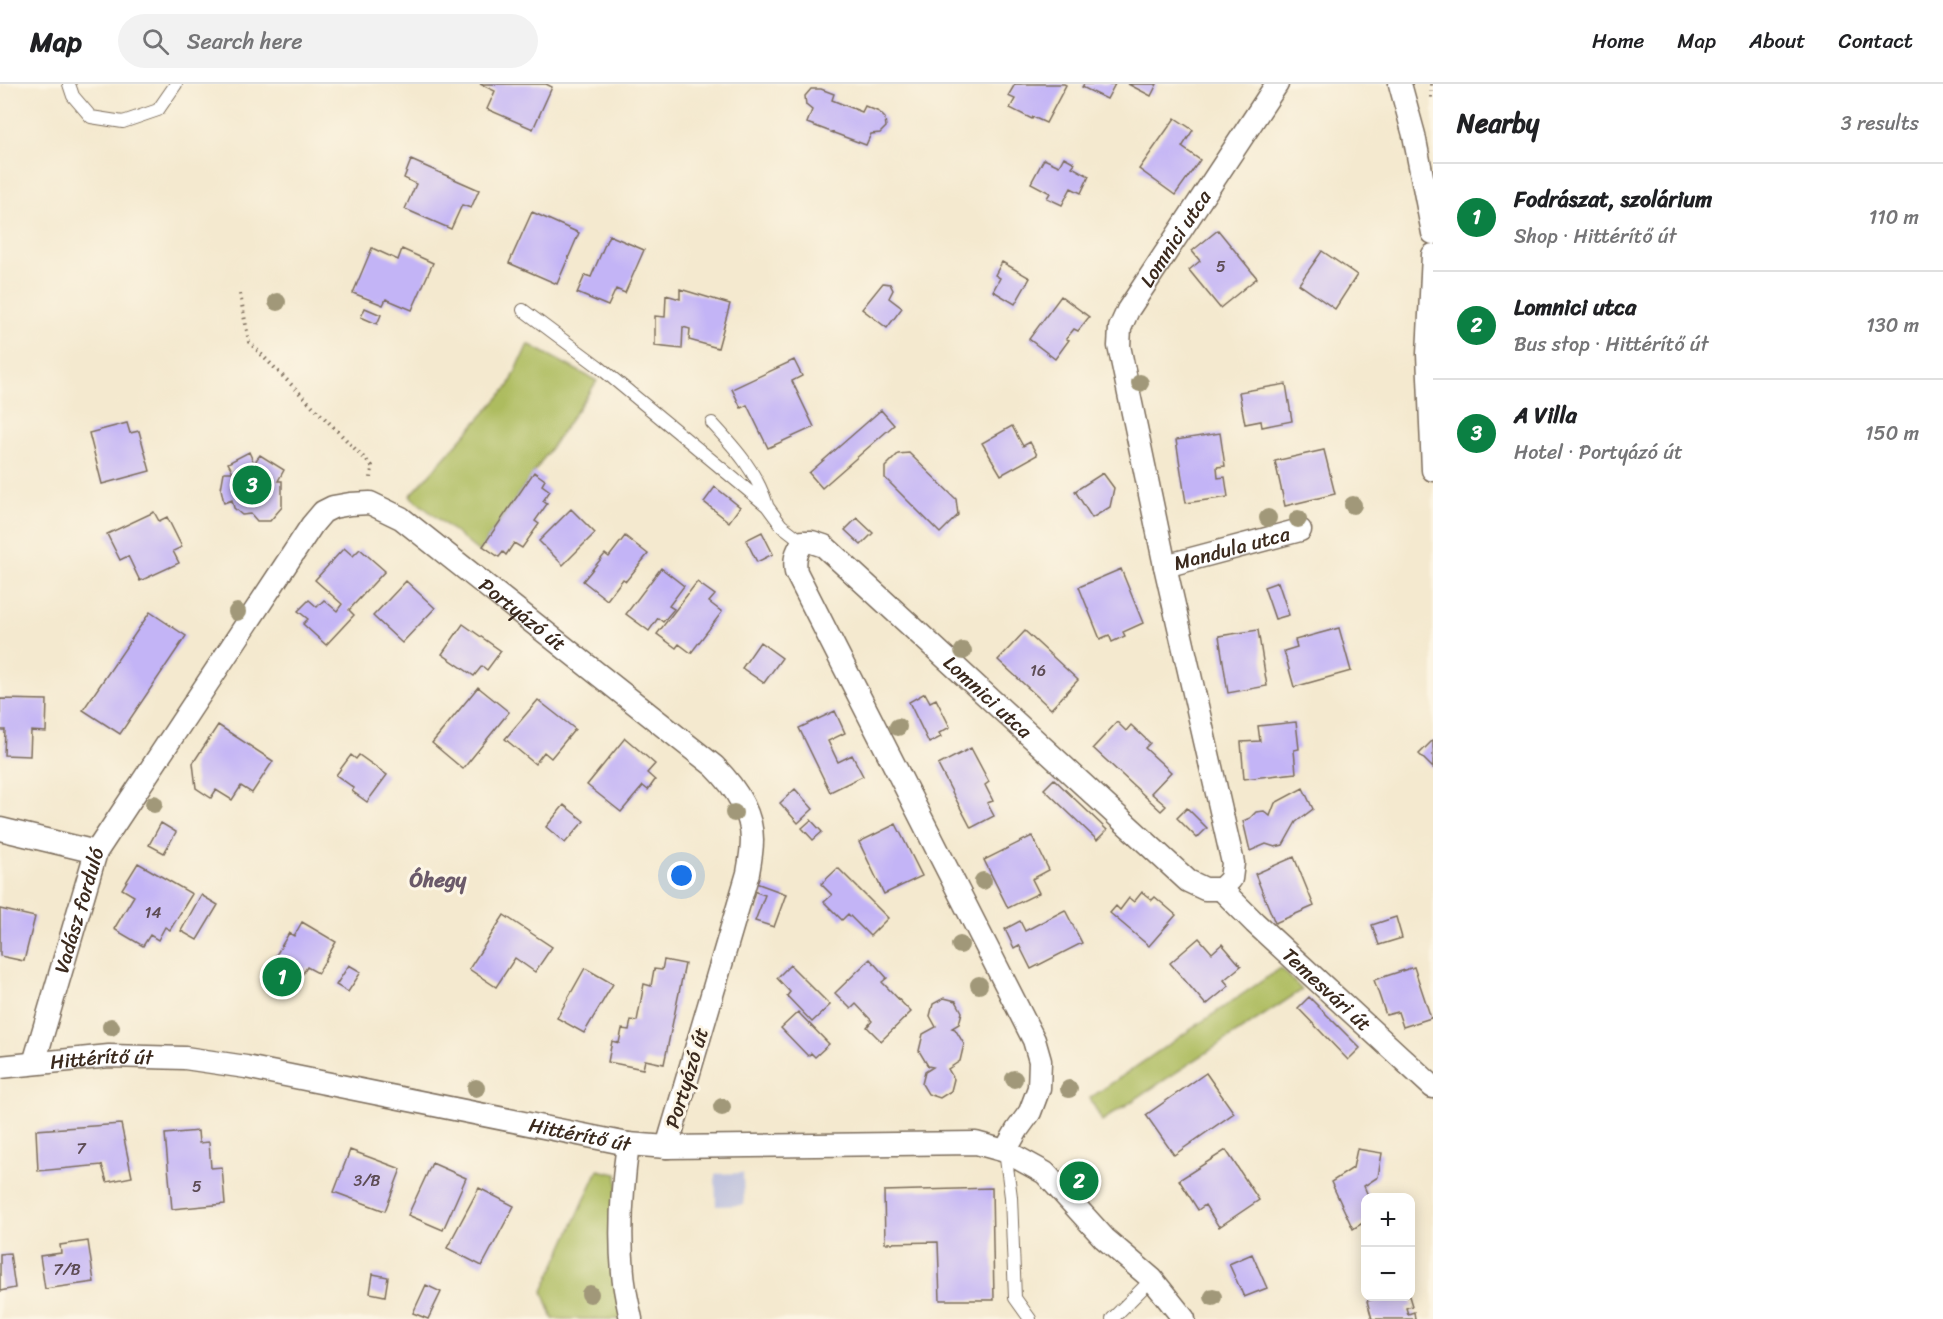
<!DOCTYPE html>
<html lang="en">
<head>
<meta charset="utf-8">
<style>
	body { margin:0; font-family:Sriracha,sans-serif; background:#f2f2f2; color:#202124 }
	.controls { position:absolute; right:18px; bottom:18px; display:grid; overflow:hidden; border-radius:12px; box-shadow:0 3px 15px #0003 }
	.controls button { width:54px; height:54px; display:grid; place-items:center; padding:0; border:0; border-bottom:2px solid #e0e0e0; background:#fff; color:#202124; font:30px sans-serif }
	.you { position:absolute; left:682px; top:792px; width:21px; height:21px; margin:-15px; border:4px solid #fff; border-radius:50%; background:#1a73e8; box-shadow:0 0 0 9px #1a73e833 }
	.badge { display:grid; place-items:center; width:39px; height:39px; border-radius:50%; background:#0b8043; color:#fff; font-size:20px; font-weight:700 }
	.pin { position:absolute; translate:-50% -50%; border:3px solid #fff; box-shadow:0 2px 6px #0006 }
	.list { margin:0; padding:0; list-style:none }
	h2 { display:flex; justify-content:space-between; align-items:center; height:78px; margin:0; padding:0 24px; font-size:26px }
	h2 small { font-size:20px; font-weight:400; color:#757577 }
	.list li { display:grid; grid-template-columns:39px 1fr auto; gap:18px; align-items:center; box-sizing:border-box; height:108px; padding:0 24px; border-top:2px solid #e0e0e0 }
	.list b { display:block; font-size:22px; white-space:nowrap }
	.list p { margin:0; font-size:20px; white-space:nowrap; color:#757577 }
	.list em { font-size:20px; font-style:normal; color:#757577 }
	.icon { flex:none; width:33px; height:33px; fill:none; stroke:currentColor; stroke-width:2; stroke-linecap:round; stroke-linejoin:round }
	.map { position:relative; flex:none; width:1433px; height:1235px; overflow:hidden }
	header { display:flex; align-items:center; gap:36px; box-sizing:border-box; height:84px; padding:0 30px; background:#fff; border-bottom:2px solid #e0e0e0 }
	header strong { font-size:28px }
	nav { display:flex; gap:33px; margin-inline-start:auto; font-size:21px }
	.search { width:420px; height:54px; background:#f2f2f2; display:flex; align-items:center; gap:15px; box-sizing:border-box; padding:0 21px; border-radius:33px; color:#757577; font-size:22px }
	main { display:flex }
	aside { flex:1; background:#fff }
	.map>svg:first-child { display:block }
	.industrial { fill:#bfc2dd }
	.green { fill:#adbc5f; stroke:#74733e; stroke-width:1.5 }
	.building { fill:#c3b4f6 }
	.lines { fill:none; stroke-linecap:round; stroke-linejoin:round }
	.service-casing { stroke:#7c6d5c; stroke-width:14 }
	.minor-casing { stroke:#7c6d5c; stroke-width:25 }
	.path { stroke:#7c6d5c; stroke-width:4; stroke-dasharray:1.5 4.5; stroke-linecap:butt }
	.service { stroke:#fff; stroke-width:12 }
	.minor { stroke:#fff; stroke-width:22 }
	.tree { fill:#a19879 }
	.labels { text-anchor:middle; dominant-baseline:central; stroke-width:6; stroke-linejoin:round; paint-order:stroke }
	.number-label { font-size:16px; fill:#5d4c54 }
	.street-label { font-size:20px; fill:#3b2a1e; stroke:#fcf5e5 }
	.neighbourhood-label { font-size:21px; font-weight:bold; fill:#6b5a6a; stroke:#fcf5e5 }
</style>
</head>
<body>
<header>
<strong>Map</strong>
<div class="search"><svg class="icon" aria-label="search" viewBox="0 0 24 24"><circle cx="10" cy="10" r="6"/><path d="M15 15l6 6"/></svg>Search here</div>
<nav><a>Home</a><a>Map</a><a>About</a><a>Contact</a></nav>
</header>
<main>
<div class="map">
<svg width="1433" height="1235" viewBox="0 0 1433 1235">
	<rect width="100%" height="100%" fill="#fcf5e5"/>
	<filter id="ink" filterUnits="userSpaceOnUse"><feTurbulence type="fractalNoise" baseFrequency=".0167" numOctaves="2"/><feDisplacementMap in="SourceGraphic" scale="12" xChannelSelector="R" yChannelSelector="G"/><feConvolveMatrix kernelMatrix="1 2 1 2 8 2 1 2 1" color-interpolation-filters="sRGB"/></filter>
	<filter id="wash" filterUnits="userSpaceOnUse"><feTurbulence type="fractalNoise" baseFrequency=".008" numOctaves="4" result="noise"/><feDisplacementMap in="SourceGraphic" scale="24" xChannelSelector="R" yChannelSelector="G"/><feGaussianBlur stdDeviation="1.35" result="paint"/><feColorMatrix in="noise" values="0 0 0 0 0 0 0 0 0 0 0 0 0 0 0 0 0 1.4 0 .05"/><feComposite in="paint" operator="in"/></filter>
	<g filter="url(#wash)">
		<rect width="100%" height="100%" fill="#f4e9cf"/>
		<path class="industrial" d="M743,1089L744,1121L716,1122L715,1090Z"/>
		<path class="green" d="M528,260L597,297L479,468L410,412L509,302Z
			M1281,884L1302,906L1102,1037L1090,1014Z
			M598,1086L617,1090L624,1235H553L543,1207Z"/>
		<g id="blocks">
			<path class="building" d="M480,0H546L552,3L533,45L487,25L495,7Z
				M1015,0H1064L1066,1L1046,39L1033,33L1032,35L1010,24L1015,15L1008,12Z
				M1084,0H1115L1107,15L1082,3Z
				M1128,0H1157L1151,12Z
				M811,5H821L834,10L832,16L862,28L865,22L879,28L885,34L886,43L880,49L871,50L866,61L807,39L812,26L806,21L805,12Z
				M1175,34L1193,46L1182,63L1200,76L1175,111L1139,85Z
				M1064,73L1075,79L1072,83L1089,92L1081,109L1071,104L1062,121L1047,114L1050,109L1031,99L1044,75L1059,82Z
				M411,76L479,106L471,124L462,121L451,145L405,125L416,100L404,94Z
				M532,128L579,149L557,200L509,179Z
				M1218,146L1257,194L1220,224L1189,186L1200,177L1192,167Z
				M609,151L644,166L625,209L616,205L608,222L577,209L585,191L591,193Z
				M372,164L398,176L402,165L433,179L412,226L386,215L383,221L353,209Z
				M1322,167L1357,191L1335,225L1299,200Z
				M1002,178L1030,194L1015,220L993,207L1000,194L995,191Z
				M883,199L890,200L893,206L889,214L902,224L887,244L862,225Z
				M680,205L730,220L718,264L689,256L690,245L683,243L682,265L655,262V232L665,233L666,211L680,215Z
				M1061,212L1089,233L1078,247L1074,245L1066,255L1069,256L1055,275L1029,255Z
				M365,224L381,231L377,240L361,233Z
				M794,276L802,292L792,297L814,343L768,364L747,321L741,324L732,305Z
				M1286,300L1292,337L1262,343L1261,337L1245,340L1239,308Z
				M881,326L894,341L822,404L809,389Z
				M127,339L130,349L139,347L150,387L102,400L89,349Z
				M1012,342L1023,362L1030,358L1037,371L1001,391L982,359Z
				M1220,349L1225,382L1217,383L1218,394L1225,393L1228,413L1186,419L1176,356Z
				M1324,366L1335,410L1285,422L1275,377Z
				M249,368L254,379L260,371L284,386L278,397H282V423L270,437H257L251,430L242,431L234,424L232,416L224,419L221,405L224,388H233L228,379Z
				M909,369L956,415L958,431L940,449L885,394V383L898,370Z
				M534,388L545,396L542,401L550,407L543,417L547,420L535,437L539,440L522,464L514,459L506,471L503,468L499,473L483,462Z
				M1103,389L1114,404L1110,423L1092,434L1075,407Z
				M715,403L740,423L729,438L704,418Z
				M571,425L595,449L563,481L539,457Z
				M154,428L159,437L167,433L182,463L173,467L179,479L140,497L128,472L120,476L107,450Z
				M857,434L873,449L861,461L845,446Z
				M762,448L773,470L757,478L746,456Z
				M625,452L648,470L626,497L623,495L607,516L583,497L605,470L609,473Z
				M344,464L353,472L360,465L385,487L349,526L354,531L326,561L303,540L308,535L298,527L309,516L317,523L324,516L337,527L342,520L315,496Z
				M661,484L684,502L669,522L674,525L663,538L658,534L649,547L626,530Z
				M1121,485L1143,539L1123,548L1125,552L1112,558L1109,551L1100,555L1079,503Z
				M406,497L435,524L402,559L373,532Z
				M697,498L715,511L709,518L722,528L691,569L679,560L676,564L657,550Z
				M1278,498L1289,531L1275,535L1264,503Z
				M150,528L186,552L120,650L83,626Z
				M463,540L501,567L487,586L482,582L474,592L442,570Z
				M1339,544L1351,587L1294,603L1284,567L1297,563L1295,556Z
				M1258,546L1267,602L1228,609L1219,552Z
				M1025,547L1078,596L1051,625L998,576Z
				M760,558L782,574L764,599L742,584Z
				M478,603L509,628L463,685L432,659Z
				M925,609L930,618L936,615L950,643L939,649L941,653L929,659L909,618Z
				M0,615L47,616L46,648L31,647L30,672L4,671L5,646H0Z
				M538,616L575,645L551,674L544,668L535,680L505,655Z
				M835,627L845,649L828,657L838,678L852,671L863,692L830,708L799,644Z
				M1117,638L1126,647L1131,641L1150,659L1145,664L1171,688L1151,709L1166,722L1161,727L1093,664Z
				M1296,638L1299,665L1294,666L1296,689L1244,695L1241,658L1260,657L1258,642Z
				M218,641L273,677L252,709L241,702L232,716L216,706L211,714L196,704L193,679Z
				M625,654L655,680L647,689L655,696L648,706L643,702L621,728L587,701Z
				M1433,656V684L1419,670Z
				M971,664L989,698L985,701L993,717L987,719L994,732L971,744L938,681Z
				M351,671L356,675L359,671L387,691L367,718L352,707L354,704L336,691Z
				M1054,695L1107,746L1097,756L1044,705Z
				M1303,704L1313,725L1296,738L1283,761L1275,763L1266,760L1250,767L1243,737L1250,734L1256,728L1264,727L1270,732L1275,719Z
				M795,705L813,725L798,739L780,719Z
				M564,721L584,737L565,759L546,743Z
				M1187,724L1207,744L1197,754L1177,734Z
				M811,736L822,748L813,756L802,744Z
				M161,739L176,748L164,769L149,761Z
				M896,740L922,792L884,810L859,758Z
				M1032,752L1049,786L1032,795L1039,809L1008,824L984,776Z
				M1294,773L1314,822L1275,839L1255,790Z
				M138,779L192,810L170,846L165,843L158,856L150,851L143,862L114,845L134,812L122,805Z
				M838,784L888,834L870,852L848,830L842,836L824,818L832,811L821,800Z
				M756,799L786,810L774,843L755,837L765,811L753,807Z
				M1142,808L1152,816L1155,813L1176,831L1149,862L1110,829L1116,822L1120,826L1129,814L1134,818Z
				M201,811L218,821L197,856L181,847Z
				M0,825L35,833L24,877L0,872Z
				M1065,826L1082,859L1031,885L1019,861L1014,864L1005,845L1020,837L1025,847Z
				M504,831L552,863L535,888L515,874L496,903L469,885Z
				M1396,833L1402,854L1379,861L1372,841Z
				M302,838L336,858L318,889L307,883L297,899L293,897L286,909L262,895L289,849L294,852Z
				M1199,854L1212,869L1222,860L1241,882L1224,896L1229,902L1206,921L1170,879Z
				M870,875L887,894L882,898L911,928L881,957L867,943L872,937L856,920L851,925L835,909Z
				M664,876L685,880L664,980L645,976L643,985L608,978L612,957L619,959L622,945L629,946L631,936L637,937L644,900L651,902L654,885L662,886Z
				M349,881L361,888L348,908L336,901Z
				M790,881L830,921L812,938L787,912L790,908L777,894Z
				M1414,883L1431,934L1403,943L1398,928L1386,931L1374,896Z
				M585,884L613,900L584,949L557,934Z
				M1309,913L1360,964L1348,976L1298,924Z
				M944,914L956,917L962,928L959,940L952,944L955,945L964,960L960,977L948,985L954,995L951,1007L940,1014L928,1010L922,1000L925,988L933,983L928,982L919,967L923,950L936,943L930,932L933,920Z
				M798,928L829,960L815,973L811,969L808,972L781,944Z
				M1206,989L1234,1029L1174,1071L1146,1031Z
				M121,1040L132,1093L107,1098L102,1081L38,1087L36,1046Z
				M198,1047L199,1059L209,1058L211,1084L222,1083L225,1120L172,1125L165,1050Z
				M1357,1065L1382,1069L1378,1093L1364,1102L1369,1114H1366V1137L1353,1145L1331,1098L1353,1084Z
				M350,1066L401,1085L385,1127L334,1108Z
				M1226,1066L1259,1116L1219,1143L1205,1121L1198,1126L1179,1096Z
				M432,1079L466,1094L443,1146L408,1131Z
				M479,1104L514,1122L482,1182L447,1164Z
				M992,1104L994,1216H940L938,1158L885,1159L884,1107Z
				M88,1157L94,1198L45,1205L40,1172L61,1169L60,1161Z
				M10,1169L15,1204L0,1207V1170Z
				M1252,1170L1267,1204L1244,1213L1229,1180Z
				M373,1190L388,1193L385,1212L370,1209Z
				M426,1201L441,1208L428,1235L413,1229Z
				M1384,1212H1409L1412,1222L1406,1224L1408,1230L1414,1228L1415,1235H1372L1367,1217Z"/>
		</g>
	</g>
	<g filter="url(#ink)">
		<use href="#blocks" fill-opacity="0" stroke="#7c6d5c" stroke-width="1.5"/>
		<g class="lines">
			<g class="service-casing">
				<path id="service" d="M69,0L73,12L91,33L123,38L158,26L176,0
					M523,226L598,282L767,422L781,441L803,458
					M712,339C736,365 756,387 767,421
					M1005,1067L1011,1113L1015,1214L1030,1235
					M1112,1235L1152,1195"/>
			</g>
			<g class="minor-casing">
				<g id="minor">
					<path d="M1400,0L1414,51L1433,149"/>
					<path d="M1433,171L1428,270L1433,386"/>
					<path id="s1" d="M1165,482L1300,446"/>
					<path d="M0,745L96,768"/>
					<path id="s2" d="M1221,805L1255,839L1433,1003"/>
					<path id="s3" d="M34,979L96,768L312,441L323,428L333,423L350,420L370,419L401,434L714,682C734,702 752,727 752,756C752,767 750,778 748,789L667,1063"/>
					<path id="s4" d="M0,983L109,972L185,974L246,983L628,1060L667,1063L976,1059L1005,1067L1045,1089L1104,1154L1152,1195L1184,1235"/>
					<path d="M628,1060C622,1103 619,1146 623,1189C624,1205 628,1220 631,1235"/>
					<path id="s5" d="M1005,1067L1017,1046L1030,1028L1039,1004L1040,977L1034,956L796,488C794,475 796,469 803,458H812L824,462L1188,797L1205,805H1221L1231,795L1233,779L1165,482L1119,262L1120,244L1128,226L1277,0"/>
				</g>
			</g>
			<path class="path" d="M1431,0V17
				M240,210L249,258L372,382L371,395"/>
			<use href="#service" class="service"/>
			<use href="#minor" class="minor"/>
		</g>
		<g class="tree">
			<circle cx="277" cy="218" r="9"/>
			<circle cx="1140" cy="299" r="9"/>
			<circle cx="1353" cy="421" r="9"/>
			<circle cx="1268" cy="434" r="9"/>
			<circle cx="1298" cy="435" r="9"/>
			<circle cx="237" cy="528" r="9"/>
			<circle cx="963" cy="567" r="9"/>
			<circle cx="898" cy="643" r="9"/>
			<circle cx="154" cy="720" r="9"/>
			<circle cx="734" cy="729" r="9"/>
			<circle cx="983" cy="797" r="9"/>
			<circle cx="960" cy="861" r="9"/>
			<circle cx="979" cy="901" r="9"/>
			<circle cx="111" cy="943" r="9"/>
			<circle cx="1014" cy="995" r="9"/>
			<circle cx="476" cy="1004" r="9"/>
			<circle cx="1069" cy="1005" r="9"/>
			<circle cx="722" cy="1023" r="9"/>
			<circle cx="590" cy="1210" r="9"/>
			<circle cx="1213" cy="1213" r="9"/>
		</g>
	</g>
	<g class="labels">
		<g class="number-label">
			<text x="1221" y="182">5</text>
			<text x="1038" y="586">16</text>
			<text x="153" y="828">14</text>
			<text x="81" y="1064">7</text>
			<text x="367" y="1096">3/B</text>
			<text x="197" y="1102">5</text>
			<text x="67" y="1185">7/B</text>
		</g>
		<g class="street-label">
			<text stroke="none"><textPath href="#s5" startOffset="1912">Lomnici utca</textPath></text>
			<text stroke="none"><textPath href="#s1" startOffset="69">Mandula utca</textPath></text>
			<text stroke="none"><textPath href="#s3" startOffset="867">Portyázó út</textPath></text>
			<text stroke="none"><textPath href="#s5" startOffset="922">Lomnici utca</textPath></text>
			<text stroke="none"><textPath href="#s3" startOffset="159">Vadász forduló</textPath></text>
			<text stroke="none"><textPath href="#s2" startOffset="146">Temesvári út</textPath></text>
			<text stroke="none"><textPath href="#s4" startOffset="102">Hittérítő út</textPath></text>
			<text transform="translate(687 994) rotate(-73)">Portyázó út</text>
			<text stroke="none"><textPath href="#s4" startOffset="588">Hittérítő út</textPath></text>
		</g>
		<g class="neighbourhood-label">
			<text x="438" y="796">Óhegy</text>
		</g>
	</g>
</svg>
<div class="controls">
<button>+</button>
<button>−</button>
</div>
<div class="you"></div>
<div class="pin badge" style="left:282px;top:893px">1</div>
<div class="pin badge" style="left:1079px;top:1097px">2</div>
<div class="pin badge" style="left:252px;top:401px">3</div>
</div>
<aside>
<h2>Nearby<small>3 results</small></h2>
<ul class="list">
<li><span class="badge">1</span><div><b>Fodrászat, szolárium</b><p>Shop · Hittérítő út</p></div><em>110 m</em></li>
<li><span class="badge">2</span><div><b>Lomnici utca</b><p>Bus stop · Hittérítő út</p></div><em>130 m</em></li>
<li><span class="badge">3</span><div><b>A Villa</b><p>Hotel · Portyázó út</p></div><em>150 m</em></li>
</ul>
</aside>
</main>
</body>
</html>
